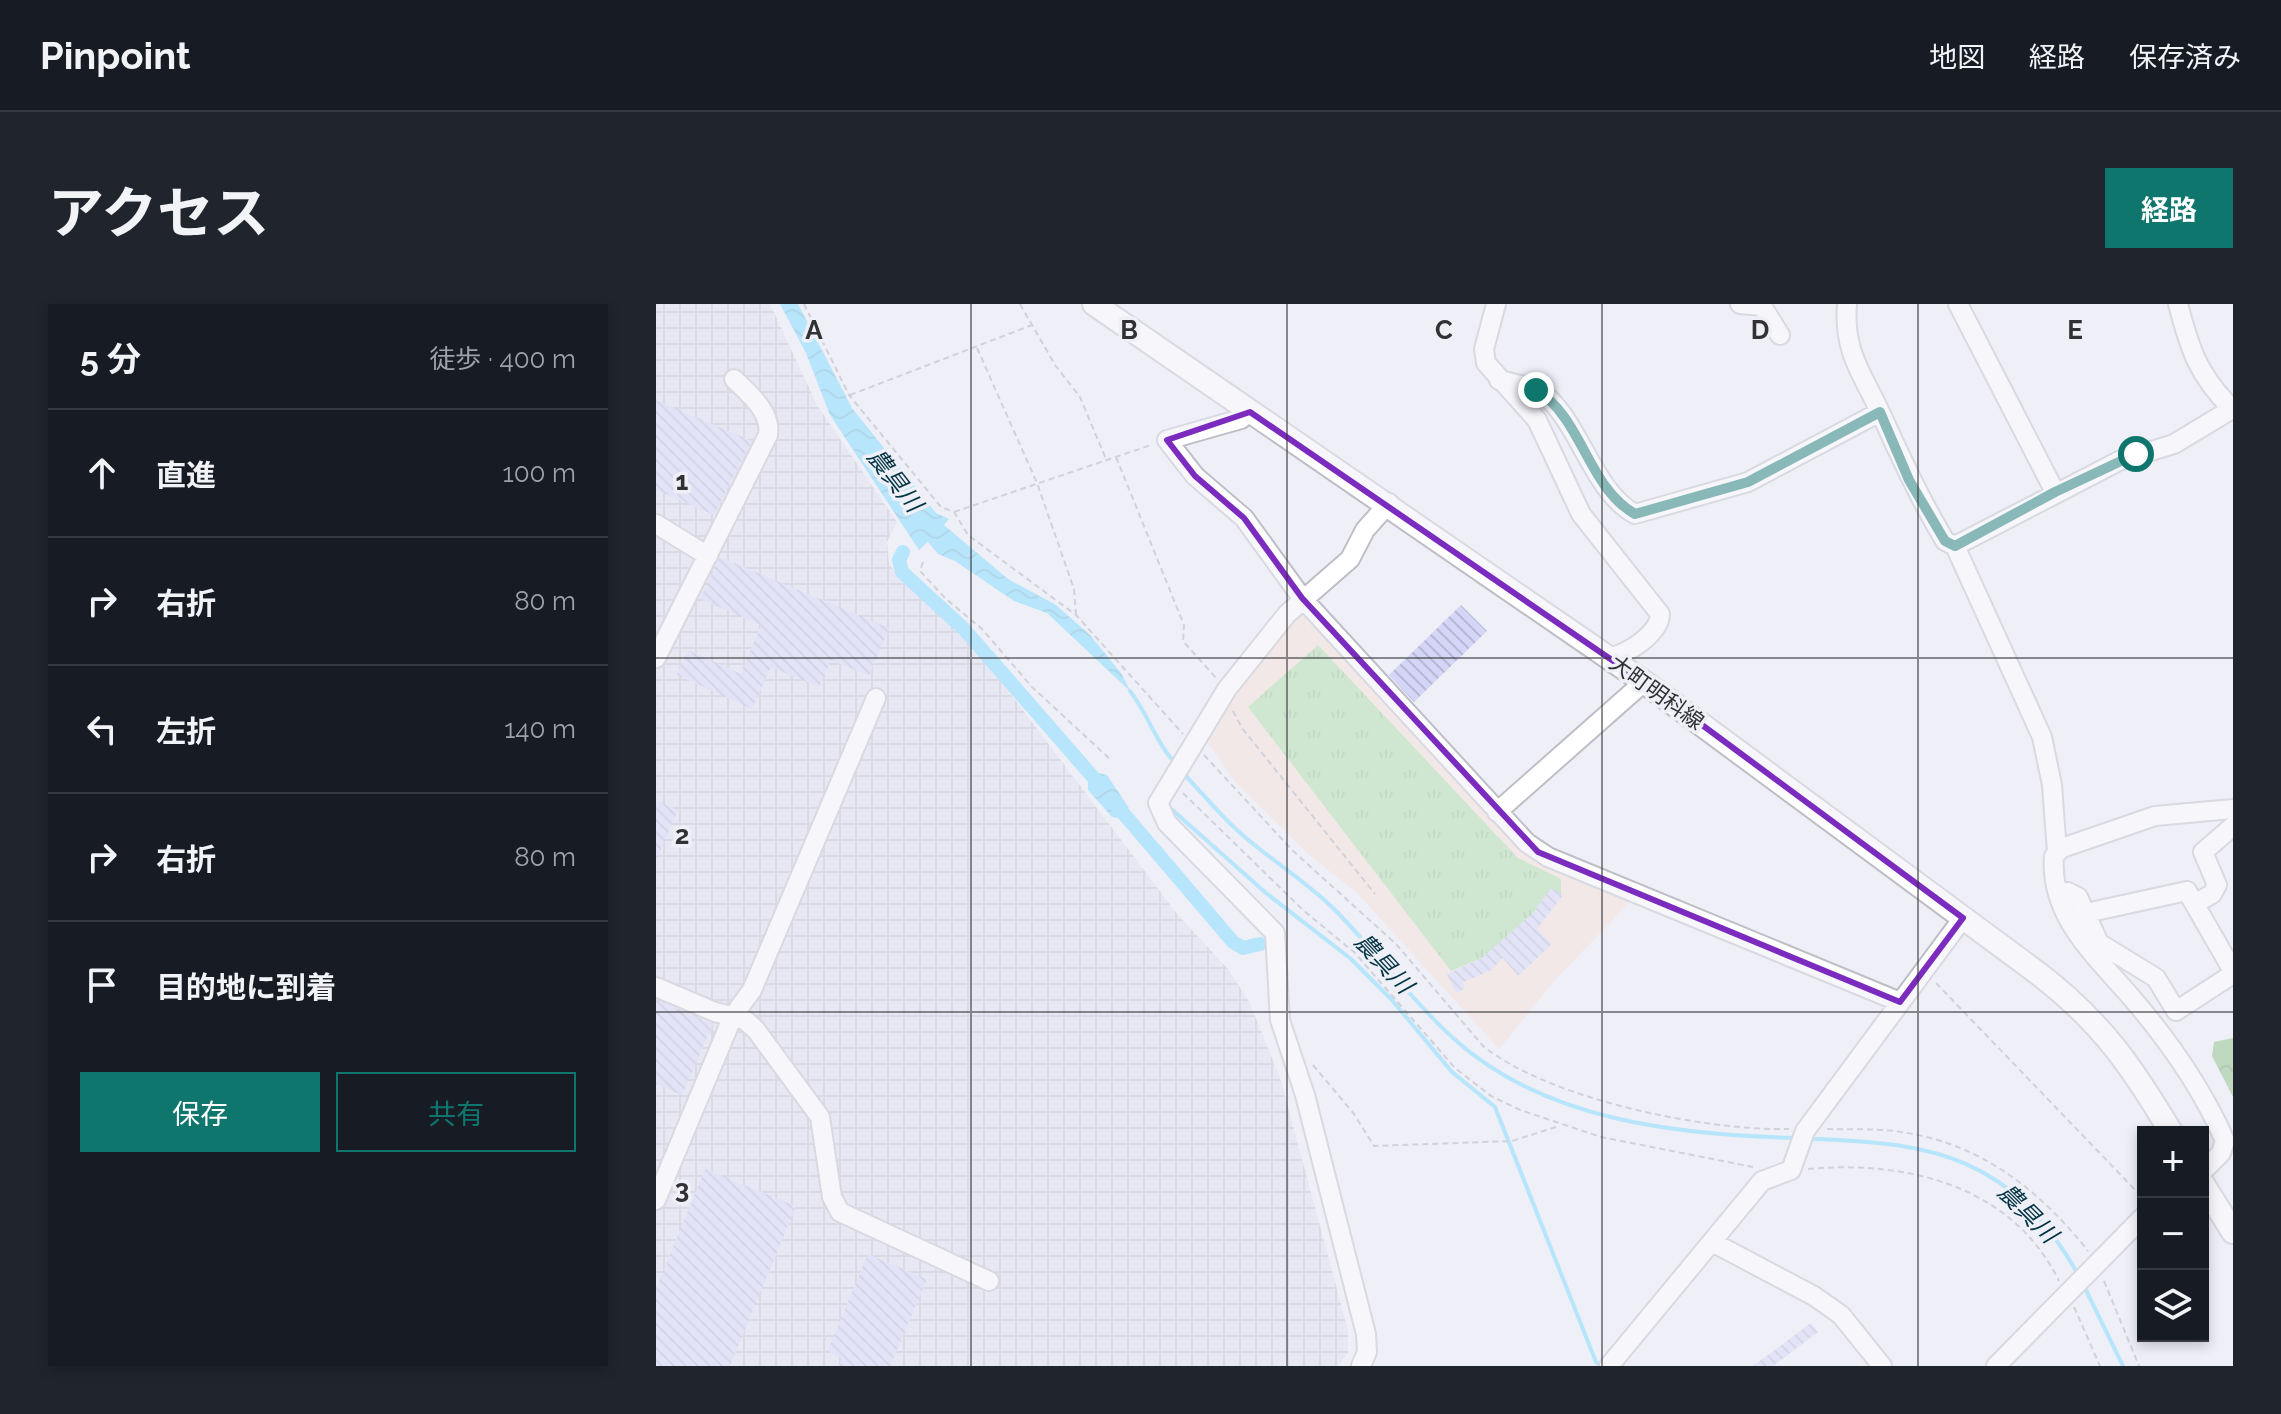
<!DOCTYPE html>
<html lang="ja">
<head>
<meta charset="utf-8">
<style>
	body { margin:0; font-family:Raleway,"Noto Sans JP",sans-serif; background:#20242c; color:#f1f3f6 }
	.controls { position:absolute; right:24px; bottom:24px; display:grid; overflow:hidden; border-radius:0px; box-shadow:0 4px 12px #0003 }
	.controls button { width:72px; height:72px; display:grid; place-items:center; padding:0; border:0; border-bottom:2px solid #363941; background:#171b24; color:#f1f3f6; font:40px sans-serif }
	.stop { position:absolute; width:24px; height:24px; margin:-18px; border:6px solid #0f766e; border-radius:50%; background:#fff }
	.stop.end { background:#0f766e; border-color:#fff; box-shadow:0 2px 8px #0008 }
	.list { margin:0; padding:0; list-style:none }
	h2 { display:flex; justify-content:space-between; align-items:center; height:104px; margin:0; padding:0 32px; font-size:34px }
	h2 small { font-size:26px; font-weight:400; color:#9ea1a6 }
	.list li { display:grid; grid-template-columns:52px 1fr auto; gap:24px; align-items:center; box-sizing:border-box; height:128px; padding:0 32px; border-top:2px solid #363941 }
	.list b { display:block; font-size:30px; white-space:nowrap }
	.list em { font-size:26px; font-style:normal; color:#9ea1a6 }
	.actions { display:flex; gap:16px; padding:24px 32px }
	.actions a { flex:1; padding:18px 0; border:2px solid #0f766e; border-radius:0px; text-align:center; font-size:28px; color:#0f766e }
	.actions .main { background:#0f766e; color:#fff }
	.icon { flex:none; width:44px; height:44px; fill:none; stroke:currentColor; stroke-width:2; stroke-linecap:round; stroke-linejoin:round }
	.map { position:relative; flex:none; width:1577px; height:1062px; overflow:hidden; border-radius:0px }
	header { display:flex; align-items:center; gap:48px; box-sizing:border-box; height:112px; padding:0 40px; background:#171b24; border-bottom:2px solid #363941 }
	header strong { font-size:38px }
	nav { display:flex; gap:44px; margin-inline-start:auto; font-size:28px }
	.intro { display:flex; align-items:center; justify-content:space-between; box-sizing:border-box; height:192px; padding:0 48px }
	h1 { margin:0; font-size:56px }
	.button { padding:20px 36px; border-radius:0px; background:#0f766e; color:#fff; font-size:28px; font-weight:700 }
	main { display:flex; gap:48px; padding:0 48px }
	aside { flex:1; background:#171b24; border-radius:0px; box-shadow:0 4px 12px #0003 }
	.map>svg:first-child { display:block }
	.commercial { fill:#f6e1d3 }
	.industrial { fill:url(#industrial-grid) }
	.grass { fill:url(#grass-tufts) }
	.forest { fill:url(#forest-crowns) }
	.water { fill:url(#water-waves) }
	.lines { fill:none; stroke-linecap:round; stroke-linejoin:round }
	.stream { stroke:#74d9fe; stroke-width:4 }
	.canal { stroke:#74d9fe; stroke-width:14 }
	.building { fill:url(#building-back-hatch) }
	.minor-casing { stroke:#bdbec6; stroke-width:22 }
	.major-casing { stroke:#bdbec6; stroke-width:26 }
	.path { stroke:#acadb3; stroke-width:2; stroke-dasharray:6 4; stroke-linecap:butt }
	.minor { stroke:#fff; stroke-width:18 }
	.major { stroke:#fff; stroke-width:22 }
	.route { stroke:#0f766e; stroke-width:10 }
	.marked { fill:none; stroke:#7b2cbf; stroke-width:6; stroke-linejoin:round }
	.grid { fill:none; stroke:#313134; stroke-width:2; stroke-opacity:0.55 }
	.labels { text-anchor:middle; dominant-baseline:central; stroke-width:7; stroke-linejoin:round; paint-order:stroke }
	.street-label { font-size:22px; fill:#313134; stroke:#eeeff7 }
	.water-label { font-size:24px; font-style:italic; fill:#033443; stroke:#eeeff7 }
	.grid-label { font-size:26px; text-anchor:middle; font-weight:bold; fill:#313134; stroke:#eeeff7; stroke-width:7; stroke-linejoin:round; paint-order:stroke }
</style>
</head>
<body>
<header>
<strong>Pinpoint</strong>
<nav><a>地図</a><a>経路</a><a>保存済み</a></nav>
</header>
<div class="intro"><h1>アクセス</h1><a class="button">経路</a></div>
<main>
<aside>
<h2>5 分<small>徒歩 · 400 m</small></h2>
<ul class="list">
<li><svg class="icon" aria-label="ahead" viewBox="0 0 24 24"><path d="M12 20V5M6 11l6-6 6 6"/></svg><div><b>直進</b></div><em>100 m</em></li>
<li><svg class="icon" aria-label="right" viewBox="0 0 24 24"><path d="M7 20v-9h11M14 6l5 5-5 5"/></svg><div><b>右折</b></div><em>80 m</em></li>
<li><svg class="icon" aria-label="left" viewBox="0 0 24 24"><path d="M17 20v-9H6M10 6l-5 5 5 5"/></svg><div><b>左折</b></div><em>140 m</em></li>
<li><svg class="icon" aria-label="right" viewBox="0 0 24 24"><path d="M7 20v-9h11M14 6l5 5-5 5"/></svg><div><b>右折</b></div><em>80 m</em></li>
<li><svg class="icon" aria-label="arrive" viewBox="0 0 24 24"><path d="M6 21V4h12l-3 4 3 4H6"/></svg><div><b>目的地に到着</b></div></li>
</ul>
<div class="actions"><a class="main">保存</a><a>共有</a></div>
</aside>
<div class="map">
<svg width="1577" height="1062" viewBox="0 0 1577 1062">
	<defs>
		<pattern id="industrial-grid" width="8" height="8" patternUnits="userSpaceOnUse" patternTransform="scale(2)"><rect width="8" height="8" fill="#dfe1f0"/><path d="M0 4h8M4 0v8" fill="none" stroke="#c0c2ce"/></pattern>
		<pattern id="grass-tufts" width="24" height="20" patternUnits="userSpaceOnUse" patternTransform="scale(2)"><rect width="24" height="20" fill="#a9dea1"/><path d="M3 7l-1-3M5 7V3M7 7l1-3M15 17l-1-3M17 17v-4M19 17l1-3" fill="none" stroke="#92bf8b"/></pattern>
		<pattern id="forest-crowns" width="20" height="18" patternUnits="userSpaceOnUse" patternTransform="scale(2)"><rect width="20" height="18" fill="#86be7e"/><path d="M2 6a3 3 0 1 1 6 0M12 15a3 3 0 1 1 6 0" fill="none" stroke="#6e9b68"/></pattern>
		<pattern id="water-waves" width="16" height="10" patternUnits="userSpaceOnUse" patternTransform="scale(2)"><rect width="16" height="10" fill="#74d9fe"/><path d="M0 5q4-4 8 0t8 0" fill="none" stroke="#65bbda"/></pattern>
		<pattern id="building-back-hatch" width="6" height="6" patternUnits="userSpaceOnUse" patternTransform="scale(2)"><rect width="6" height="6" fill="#d3d6f6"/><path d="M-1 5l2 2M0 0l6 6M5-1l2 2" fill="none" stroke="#b6b8d4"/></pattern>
	</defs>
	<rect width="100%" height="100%" fill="#eeeff7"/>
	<path class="commercial" d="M639,310H655L857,532L977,595L900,675L843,745L701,589L652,550L580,479L555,443L545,435L565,400Z"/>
	<path class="industrial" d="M0,0H114L161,101L241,218L231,238L233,259L238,267L313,335L522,611L572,665L594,699L625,777L692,1026V1049L682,1062H0Z"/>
	<path class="grass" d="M662,341L862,554L905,575V590L826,654L795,667L592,403Z"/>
	<path class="forest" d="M1577,734V793L1556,752L1558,738Z"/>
	<path class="water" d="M124,0H142L196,104L280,209L293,215L288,221L352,275L400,301L434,331L465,369L475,388L391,309L358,297L299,257L282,250L272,238L263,246L174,111L150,49Z
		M432,466L451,471L473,504L461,514L456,513L432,486Z"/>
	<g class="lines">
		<path class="stream" d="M474,387C492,410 500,439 520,460
			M528,470C546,489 563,510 582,527C614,556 652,578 681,608C721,649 755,696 797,734C888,817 1023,831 1140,834
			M513,503L610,589L695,655L735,695L796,768L839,803L940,1058L945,1062
			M1153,835C1280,838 1357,854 1423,972
			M1427,980L1467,1062"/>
		<path class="canal" d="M247,248L243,256L246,268L308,325L443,480
			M456,496L577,638L587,644L604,640"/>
	</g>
	<path class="building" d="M0,96L96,137L58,211L0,186Z
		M64,253L233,324L213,372L175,356L163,383L115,363L96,405L21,371L32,346L85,370L105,321L44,295Z
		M805,301L831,327L758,398L733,371Z
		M0,496L22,506L0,557Z
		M895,584L907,591L881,625L896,640L862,672L847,654L834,667L807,678L809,684L800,689L791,670L826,654L877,609Z
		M0,696L57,720L26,791L0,780Z
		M49,865L140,902L74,1062H0V985Z
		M212,950L271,975L234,1062H182L186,1054L171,1048Z
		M1155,1019L1162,1028L1117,1062H1097Z"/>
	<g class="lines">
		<g class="minor-casing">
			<path id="minor" d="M840,0L828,45L830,59L881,116L925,210L1004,310C1004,329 970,352 953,353
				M1084,0L1106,2L1124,31
				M1191,0C1187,49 1207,70 1225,110C1245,154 1264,195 1289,237L1299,242L1386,433L1396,481L1401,548
				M1302,0L1399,188
				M1522,0C1534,46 1542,71 1577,106
				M843,76C858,80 878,82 890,92C925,123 938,188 979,210L1092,178L1224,108
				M594,108L585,115L511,136L539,172L588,214L646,294L871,539L892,553L1244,698
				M0,220L52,252
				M1299,242L1463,157L1518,140L1576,105
				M0,354L112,131C116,108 93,90 78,75
				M841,508L988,378
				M1402,590L1412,588L1422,593L1443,639L1500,674L1520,707L1577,670
				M1540,599L1556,590L1561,581L1547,548L1577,522
				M1430,609L1531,587L1577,667
				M0,683L59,708L89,716L100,726L164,813L176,893L184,908L333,977
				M1547,867L1565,849L1569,837C1547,786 1512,736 1475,693C1440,652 1393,612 1398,552L1406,544L1499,512L1577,505
				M0,896L77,712L96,686L220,394
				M1056,938L1158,992L1185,1011L1226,1062
				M705,1062L711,1048L710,1030L649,791L624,716L619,629L511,519L502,499L571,385L631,310L694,255L709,226L733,199
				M953,1062L1106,877L1135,866L1149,827L1307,614
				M1340,1062L1487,913"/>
		</g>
		<g class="major-casing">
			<path id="major" d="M438,0L988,378L1383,670C1445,718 1475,761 1515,828
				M1547,880L1577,928"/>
		</g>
		<path class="path" d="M148,0L193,91L285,203L298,208L312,231L420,311L527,430
			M364,0L399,61L424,93L450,155
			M321,44L381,179L418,285L420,310
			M194,91L376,21
			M460,153L528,321L527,337L560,374
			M298,208L495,141
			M267,258L264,267L289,294L326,325L376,383L455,456
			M577,407L586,424L719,590
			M548,451L636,546L740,640L827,742C893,795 1049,827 1133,825
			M527,489L647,606L699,649L799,764L835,792L864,806L945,833L1097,863
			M1280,679L1487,894
			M657,761L698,810L718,842L856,837L903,822
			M1171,825C1196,826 1221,824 1245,828C1324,839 1384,886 1432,947
			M1152,865C1250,856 1356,881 1403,977
			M1448,977L1483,1062
			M1418,1003L1444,1062"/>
		<use href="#minor" class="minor"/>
		<use href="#major" class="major"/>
	</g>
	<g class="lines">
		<path class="route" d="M880,86C926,113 932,184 979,210L1092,178L1224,108L1253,176L1289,237L1299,242L1399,188L1480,150"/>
	</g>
	<path d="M0 0H1577V1062H0ZM594,108L988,378L1307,614L1244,698L882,548L646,294L588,214L539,172L511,136Z" fill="#eeeff7" fill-opacity=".55" fill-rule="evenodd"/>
	<path class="marked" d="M594,108L988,378L1307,614L1244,698L882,548L646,294L588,214L539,172L511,136Z"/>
	<path class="grid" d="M315,0V1062M631,0V1062M946,0V1062M1262,0V1062M0,354H1577M0,708H1577"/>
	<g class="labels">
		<g class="street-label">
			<text transform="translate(1001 388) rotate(36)">大町明科線</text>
		</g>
		<g class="water-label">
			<text transform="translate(239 176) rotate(52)">農具川</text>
			<text transform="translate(728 659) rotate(47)">農具川</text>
			<text transform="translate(1372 909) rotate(45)">農具川</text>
		</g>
	</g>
	<g class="grid-label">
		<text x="158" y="35">A</text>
		<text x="473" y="35">B</text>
		<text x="788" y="35">C</text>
		<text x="1104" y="35">D</text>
		<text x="1419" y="35">E</text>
		<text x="26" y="186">1</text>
		<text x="26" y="540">2</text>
		<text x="26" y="894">3</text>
	</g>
</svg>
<div class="controls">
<button>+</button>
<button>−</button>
<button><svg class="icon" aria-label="layers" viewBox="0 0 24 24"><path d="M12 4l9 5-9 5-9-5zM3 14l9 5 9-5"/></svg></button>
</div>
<div class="stop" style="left:1480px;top:150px"></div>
<div class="stop end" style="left:880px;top:86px"></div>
</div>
</main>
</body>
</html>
